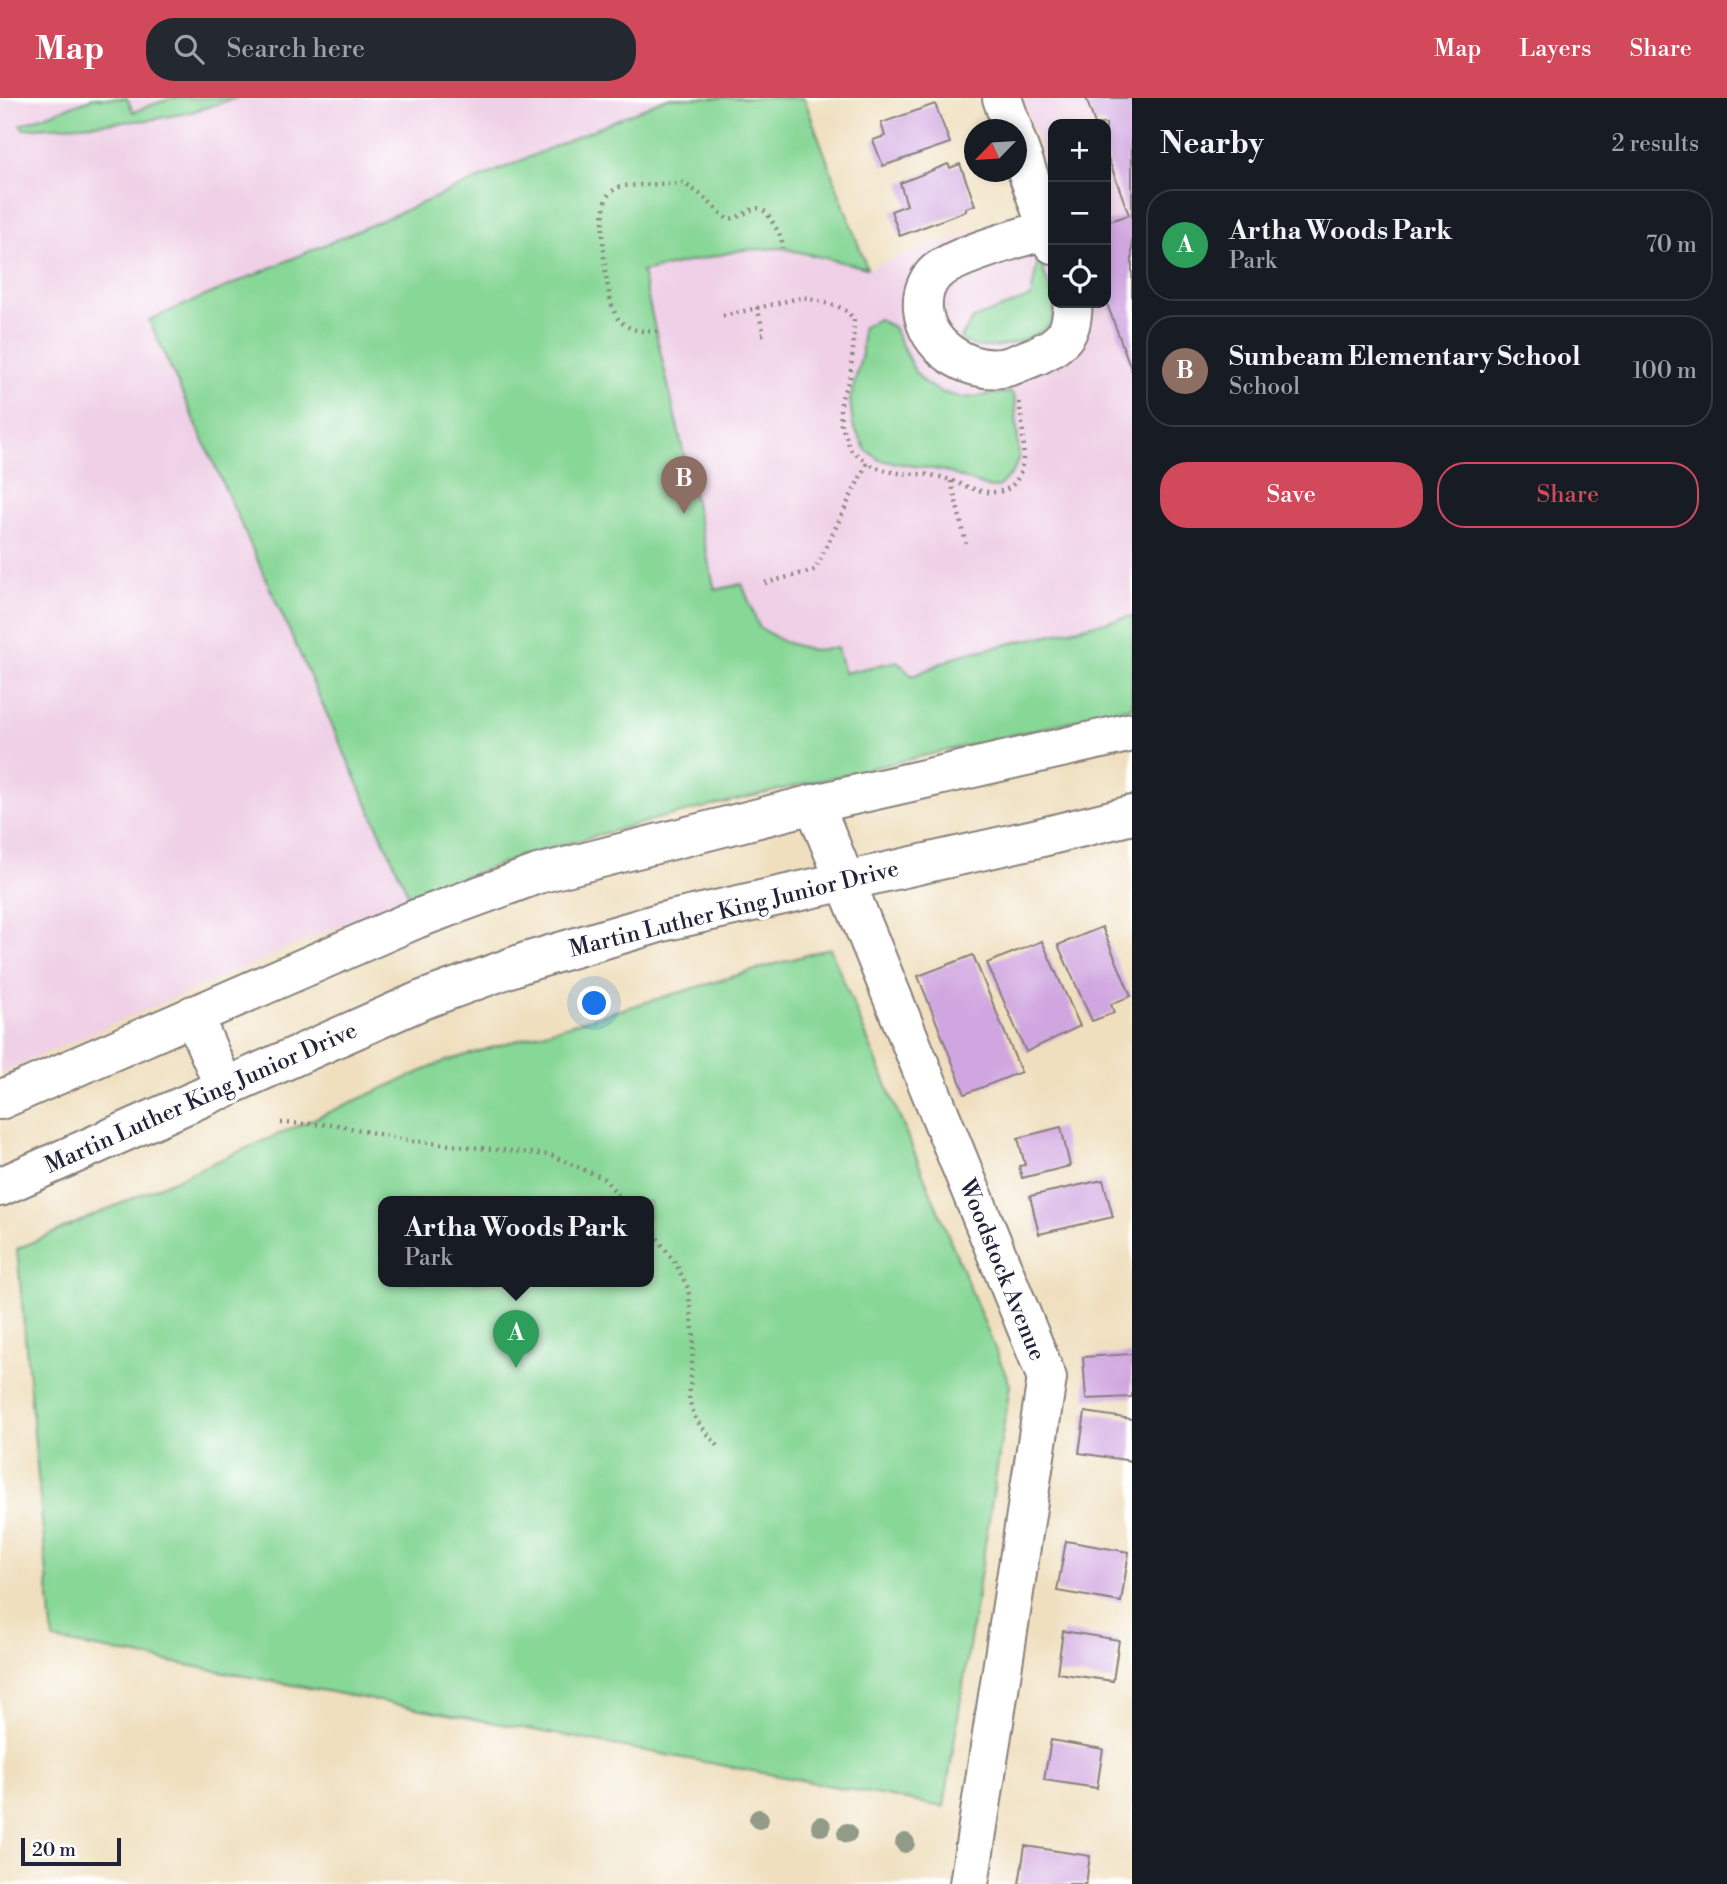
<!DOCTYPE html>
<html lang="en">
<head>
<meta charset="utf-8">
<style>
	body { margin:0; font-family:"Libre Bodoni",serif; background:#242831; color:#f1f3f6 }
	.controls { position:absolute; right:21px; top:21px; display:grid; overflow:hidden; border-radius:14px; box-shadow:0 4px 10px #0003 }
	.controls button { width:63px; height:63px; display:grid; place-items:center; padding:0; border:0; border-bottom:2px solid #363941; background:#171b24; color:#f1f3f6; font:35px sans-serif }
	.compass { position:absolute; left:964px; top:21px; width:63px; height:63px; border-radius:50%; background:#171b24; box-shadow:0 4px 10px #0003; rotate:245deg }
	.scale { position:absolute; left:21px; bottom:18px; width:100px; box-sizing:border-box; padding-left:7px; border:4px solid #22223b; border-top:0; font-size:19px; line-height:24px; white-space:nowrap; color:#22223b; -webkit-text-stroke:5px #fff; paint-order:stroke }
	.you { position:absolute; left:595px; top:906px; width:24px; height:24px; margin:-18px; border:5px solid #fff; border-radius:50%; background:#1a73e8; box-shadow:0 0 0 10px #1a73e833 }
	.badge { display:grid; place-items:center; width:46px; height:46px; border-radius:50%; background:#d1495b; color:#fff; font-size:23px; font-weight:700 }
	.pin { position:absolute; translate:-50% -58px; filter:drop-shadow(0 2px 4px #0008) }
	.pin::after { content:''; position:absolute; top:37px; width:24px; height:21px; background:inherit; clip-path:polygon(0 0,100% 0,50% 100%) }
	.popup { position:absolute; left:378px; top:1098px; width:276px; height:91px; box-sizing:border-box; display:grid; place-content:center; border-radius:14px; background:#171b24; filter:drop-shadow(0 2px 5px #0005); font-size:23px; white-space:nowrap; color:#9ea1a6 }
	.popup b { font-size:26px; color:#f1f3f6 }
	.popup::after { content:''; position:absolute; left:50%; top:100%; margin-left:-14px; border:14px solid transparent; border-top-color:#171b24 }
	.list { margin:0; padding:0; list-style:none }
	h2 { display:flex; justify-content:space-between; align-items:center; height:91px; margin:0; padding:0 28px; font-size:30px }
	h2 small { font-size:23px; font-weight:400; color:#9ea1a6 }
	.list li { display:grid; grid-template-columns:46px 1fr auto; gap:21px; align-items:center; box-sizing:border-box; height:112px; margin:0 14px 14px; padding:0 14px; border:2px solid #363941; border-radius:28px }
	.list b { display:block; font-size:26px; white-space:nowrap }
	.list p { margin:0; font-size:23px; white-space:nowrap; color:#9ea1a6 }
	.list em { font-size:23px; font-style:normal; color:#9ea1a6 }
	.actions { display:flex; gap:14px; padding:21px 28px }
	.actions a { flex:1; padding:16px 0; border:2px solid #d1495b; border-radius:28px; text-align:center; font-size:24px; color:#d1495b }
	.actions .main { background:#d1495b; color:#fff }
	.icon { flex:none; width:38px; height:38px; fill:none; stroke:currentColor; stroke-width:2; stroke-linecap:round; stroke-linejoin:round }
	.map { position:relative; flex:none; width:1132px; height:1786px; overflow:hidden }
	header { display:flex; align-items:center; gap:42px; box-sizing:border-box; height:98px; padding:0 35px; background:#d1495b; color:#fff }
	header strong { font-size:33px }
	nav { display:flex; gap:38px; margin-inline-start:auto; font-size:24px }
	.search { width:490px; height:63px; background:#242831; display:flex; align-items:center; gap:18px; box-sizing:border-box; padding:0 24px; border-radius:28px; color:#9ea1a6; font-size:26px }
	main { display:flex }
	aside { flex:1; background:#171b24 }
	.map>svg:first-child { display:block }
	.built { fill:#efd0e6 }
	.green { fill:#87d796; stroke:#547c68; stroke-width:2; fill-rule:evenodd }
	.building { fill:#d0a6e0 }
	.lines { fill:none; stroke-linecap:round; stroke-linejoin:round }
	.minor-casing { stroke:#88807c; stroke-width:42 }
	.secondary-casing { stroke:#88807c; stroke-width:42 }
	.path { stroke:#88807c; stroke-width:4.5; stroke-dasharray:2 5; stroke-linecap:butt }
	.minor { stroke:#fff; stroke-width:38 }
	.secondary { stroke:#fff; stroke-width:38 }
	.tree { fill:#929a88 }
	.labels { text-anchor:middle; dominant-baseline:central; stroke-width:7; stroke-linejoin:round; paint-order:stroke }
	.street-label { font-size:23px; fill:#22223b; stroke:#fff }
</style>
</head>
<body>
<header>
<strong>Map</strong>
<div class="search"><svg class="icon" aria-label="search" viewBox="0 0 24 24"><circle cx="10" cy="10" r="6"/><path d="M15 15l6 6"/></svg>Search here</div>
<nav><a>Map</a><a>Layers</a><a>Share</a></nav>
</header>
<main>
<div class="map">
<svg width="1132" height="1786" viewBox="0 0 1132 1786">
	<rect width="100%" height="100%" fill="#fff"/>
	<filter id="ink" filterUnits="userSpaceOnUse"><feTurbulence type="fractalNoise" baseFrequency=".0143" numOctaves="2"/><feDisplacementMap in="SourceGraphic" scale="14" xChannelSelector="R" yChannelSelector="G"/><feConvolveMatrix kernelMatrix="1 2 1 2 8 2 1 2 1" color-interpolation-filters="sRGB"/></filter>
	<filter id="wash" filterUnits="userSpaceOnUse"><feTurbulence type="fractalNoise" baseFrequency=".00686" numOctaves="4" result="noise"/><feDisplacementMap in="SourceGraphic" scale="28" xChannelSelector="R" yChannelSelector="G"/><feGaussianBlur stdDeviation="1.57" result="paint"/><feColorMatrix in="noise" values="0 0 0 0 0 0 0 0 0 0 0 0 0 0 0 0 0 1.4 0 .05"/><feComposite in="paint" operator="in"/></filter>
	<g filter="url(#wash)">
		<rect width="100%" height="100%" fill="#efdfbe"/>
		<path class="built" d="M0,0H804L867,170L1053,107V205H1106V26H1053V88L1022,0H1132V609L664,719L526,757L409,798L0,975Z"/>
		<path class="green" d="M93,0H127L133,14L171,0H237L191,14L150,22L23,31L20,27Z
			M667,0H804L867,170L782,150L742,152L642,174L715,492L742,486L759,529L784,544L812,552L837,550L844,575L897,563L913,578L960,557L1132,518V609L664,719L526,757L409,798L149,222Z
			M1038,161L1040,162L1055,207L1051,226C1036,240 1002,251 981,249C973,249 967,245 960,241L973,221L1031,199Z
			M878,221L893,229L915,274L926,286L941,294L963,300L1011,294L1015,300L1019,359L1013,374L998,389L990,390L944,373L880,362L866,352L853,327L850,302L862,256V230Z
			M830,850L1010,1287L944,1709L53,1542L17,1151L443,964ZM383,1104H649V1184H383Z"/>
		<g id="blocks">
			<path class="building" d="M1086,0H1132V273L1106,203V124L1129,117L1106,54V26H1095Z
				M935,6L950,45L883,68L873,42L885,38L881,25Z
				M948,66L950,70L960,66L975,107L966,110V113L900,138L891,113L907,107L900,85Z
				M1102,829L1131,898L1111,906L1114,915L1092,923L1058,847Z
				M1042,843L1080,928L1026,954L987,865Z
				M973,857L1021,974L965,996L918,878Z
				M1061,1029L1070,1068L1022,1080L1019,1068L1025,1067L1018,1040Z
				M1103,1082L1113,1119L1039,1136L1030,1098Z
				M1132,1256V1299L1086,1301L1083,1259Z
				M1085,1314L1132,1321V1363L1079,1355Z
				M1066,1443L1129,1454L1121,1504L1057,1493Z
				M1063,1533L1119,1542L1113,1583L1057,1575Z
				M1051,1642L1103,1651L1097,1690L1044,1682Z
				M1025,1748L1090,1758L1086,1786H1019Z"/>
		</g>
	</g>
	<g filter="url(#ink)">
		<use href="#blocks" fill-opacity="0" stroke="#88807c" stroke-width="2"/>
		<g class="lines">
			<g class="minor-casing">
				<path id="minor" d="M1002,0L1013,32
					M1016,42L1053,146
					M1048,131C1021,140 951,158 934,176C925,186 922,199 923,211C926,248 966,274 1001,270C1012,269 1025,262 1036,258C1048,252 1059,247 1066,236C1072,227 1072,215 1073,205
					M814,706L1047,1280L969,1786
					M193,917L225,991"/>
			</g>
			<g class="secondary-casing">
				<path id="secondary" d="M0,1002L416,821L538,776L814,706L1132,634
					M0,1089L422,902L526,864L662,824L1034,741L1132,717"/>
			</g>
			<path class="path" d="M757,209L764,236L758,238
				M723,218L804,199L837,208L848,214L854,222L853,252L850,280L843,295L840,311L841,326L851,352L867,365
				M657,233C644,234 631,233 621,224C604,209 599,122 606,101C609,94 615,91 622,88L683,85L699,95L727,121C749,120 757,95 773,125C778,133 783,140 782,150
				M951,383L966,445
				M765,485L815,472L867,365C896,380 908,373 936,378C952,381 966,390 982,393C1037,404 1023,334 1019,303
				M281,1025L337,1027L411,1043L550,1057L603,1080L625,1104
				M649,1129L676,1166L688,1190L694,1240L689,1302L696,1322L718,1348"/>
			<use href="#minor" class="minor"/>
			<use href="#secondary" class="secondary"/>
		</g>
		<g class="tree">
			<circle cx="759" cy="1721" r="10"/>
			<circle cx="821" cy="1728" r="10"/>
			<circle cx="847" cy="1735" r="10"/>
			<circle cx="905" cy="1745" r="10"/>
		</g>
	</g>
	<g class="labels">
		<g class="street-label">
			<text transform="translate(734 811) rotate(-14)">Martin Luther King Junior Drive</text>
			<text transform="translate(201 1000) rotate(-24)">Martin Luther King Junior Drive</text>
			<text transform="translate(1002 1172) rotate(68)">Woodstock Avenue</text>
		</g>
	</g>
</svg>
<div class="controls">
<button>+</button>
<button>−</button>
<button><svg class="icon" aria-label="locate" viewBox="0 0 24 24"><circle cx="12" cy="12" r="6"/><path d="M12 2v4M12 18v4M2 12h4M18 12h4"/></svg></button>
</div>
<svg class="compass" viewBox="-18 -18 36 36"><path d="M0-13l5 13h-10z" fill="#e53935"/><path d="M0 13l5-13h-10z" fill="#9ea1a6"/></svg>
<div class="scale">20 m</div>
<div class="you"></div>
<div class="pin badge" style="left:516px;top:1270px;background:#2e9e5b">A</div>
<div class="popup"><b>Artha Woods Park</b>Park</div>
<div class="pin badge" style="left:684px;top:416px;background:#8d6e63">B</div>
</div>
<aside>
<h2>Nearby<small>2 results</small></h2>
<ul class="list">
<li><span class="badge" style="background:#2e9e5b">A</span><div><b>Artha Woods Park</b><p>Park</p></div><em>70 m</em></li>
<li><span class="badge" style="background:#8d6e63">B</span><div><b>Sunbeam Elementary School</b><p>School</p></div><em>100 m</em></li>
</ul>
<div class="actions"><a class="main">Save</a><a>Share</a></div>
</aside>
</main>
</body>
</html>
